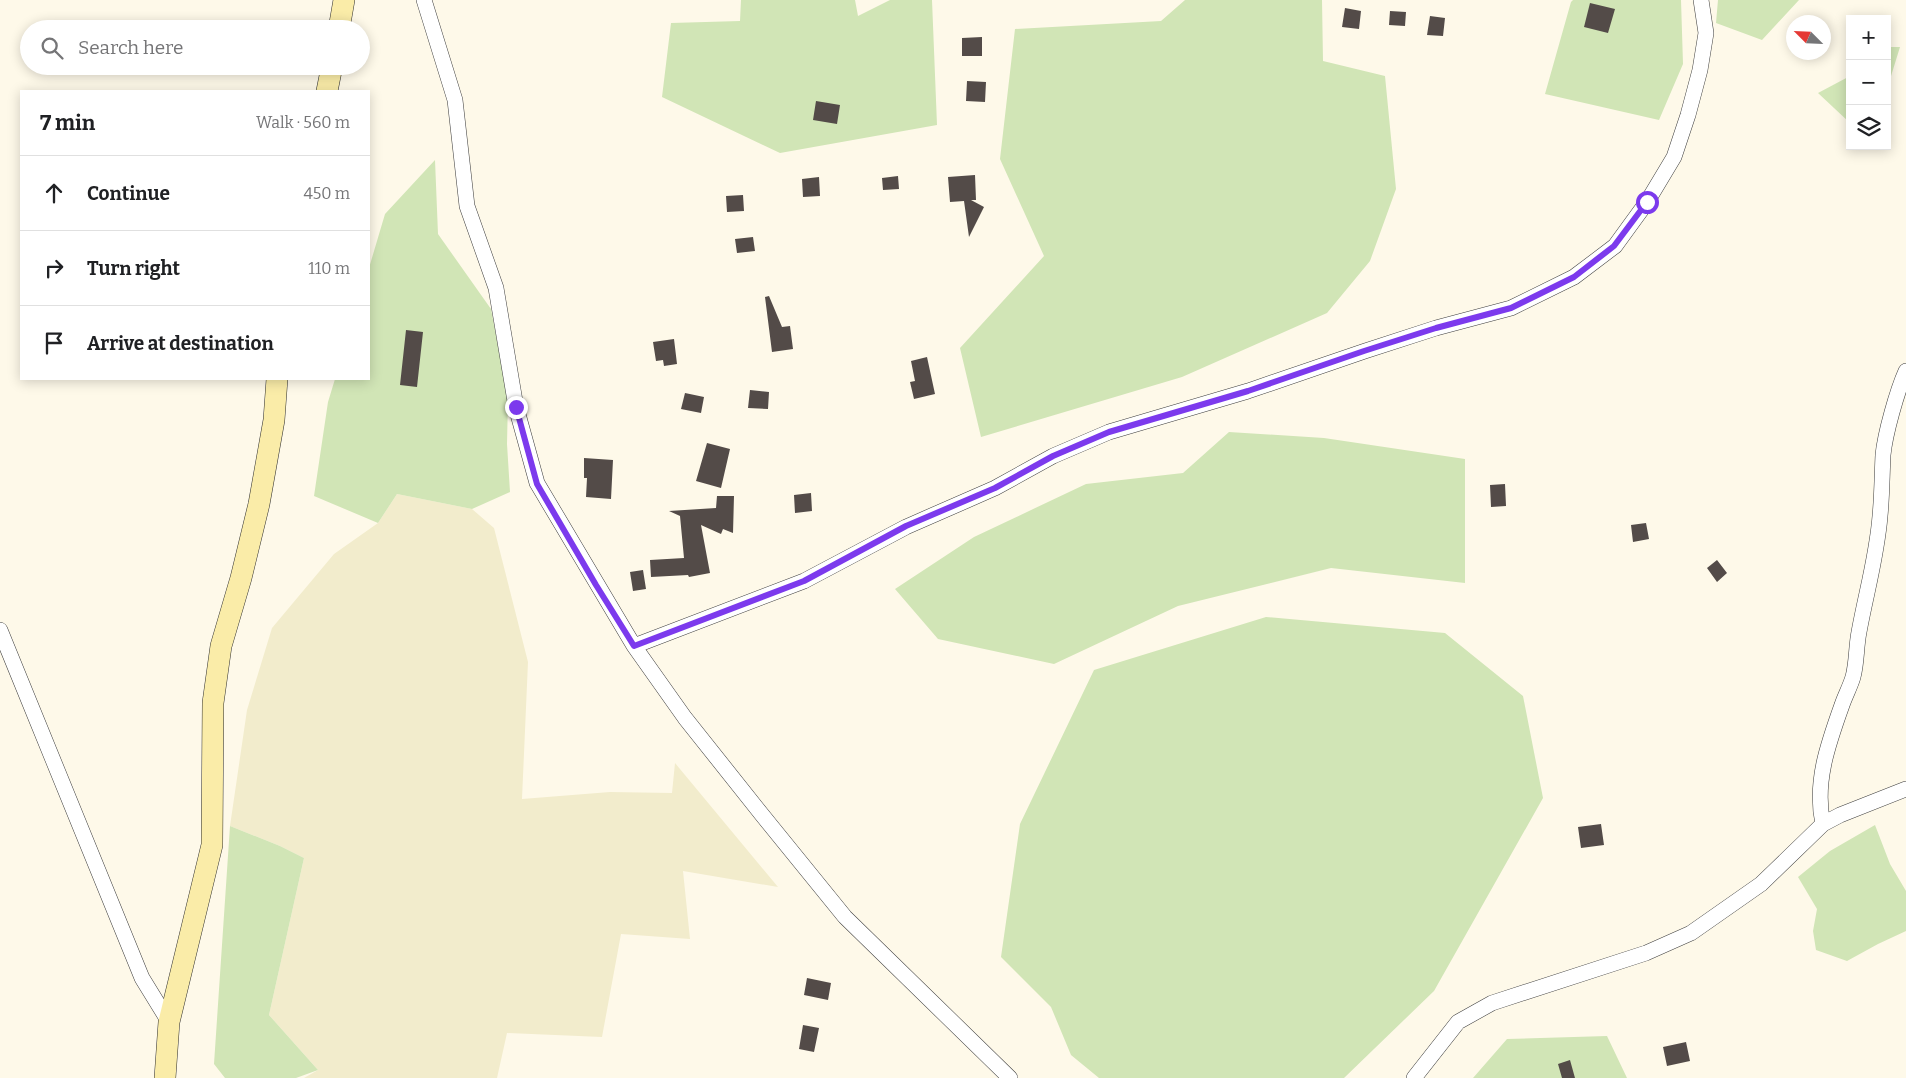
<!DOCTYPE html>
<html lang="en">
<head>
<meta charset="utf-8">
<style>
	body { margin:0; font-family:Bitter,serif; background:#f6f6f6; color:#202124 }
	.controls { position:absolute; right:15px; top:15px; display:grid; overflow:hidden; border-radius:0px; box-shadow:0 2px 12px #0003 }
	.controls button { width:45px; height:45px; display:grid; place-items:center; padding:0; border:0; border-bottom:1px solid #e0e0e0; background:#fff; color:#202124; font:25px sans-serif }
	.compass { position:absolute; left:1786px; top:15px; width:45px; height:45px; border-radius:50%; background:#fff; box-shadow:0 2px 12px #0003; rotate:294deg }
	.stop { position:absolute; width:15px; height:15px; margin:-11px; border:4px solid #7c3aed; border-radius:50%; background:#fff }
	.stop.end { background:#7c3aed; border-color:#fff; box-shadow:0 1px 5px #0008 }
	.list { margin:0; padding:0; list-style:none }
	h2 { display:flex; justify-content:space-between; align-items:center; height:65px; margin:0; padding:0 20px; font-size:21px }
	h2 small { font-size:16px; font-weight:400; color:#757577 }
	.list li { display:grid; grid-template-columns:32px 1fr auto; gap:15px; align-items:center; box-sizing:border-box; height:75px; padding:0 20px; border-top:1px solid #e0e0e0 }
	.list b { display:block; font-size:19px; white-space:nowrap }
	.list em { font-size:16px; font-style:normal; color:#757577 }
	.icon { flex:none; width:28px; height:28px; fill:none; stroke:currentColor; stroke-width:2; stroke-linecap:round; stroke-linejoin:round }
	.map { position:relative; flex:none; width:1906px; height:1078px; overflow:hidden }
	.search { position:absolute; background:#fff; box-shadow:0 2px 12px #0003; left:20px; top:20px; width:350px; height:55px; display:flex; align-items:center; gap:12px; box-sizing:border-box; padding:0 18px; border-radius:28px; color:#757577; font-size:19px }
	.panel { position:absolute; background:#fff; box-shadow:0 2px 12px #0003; left:20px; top:90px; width:350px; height:290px; border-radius:0px }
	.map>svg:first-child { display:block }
	.farmland { fill:#f2eccc }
	.green { fill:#d1e5b6 }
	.building { fill:#534b48 }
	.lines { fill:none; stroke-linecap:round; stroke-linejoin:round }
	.street-casing { stroke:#3e3e3e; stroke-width:16 }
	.secondary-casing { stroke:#2d2d2d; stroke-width:22 }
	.street { stroke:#fff; stroke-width:15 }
	.secondary { stroke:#faeca8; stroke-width:21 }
	.route { stroke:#7c3aed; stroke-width:6 }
</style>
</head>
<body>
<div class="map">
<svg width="1906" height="1078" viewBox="0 0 1906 1078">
	<rect width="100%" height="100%" fill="#fef9e9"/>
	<path class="farmland" d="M397,494L472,509L494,528L528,662L522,799L610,792L672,793L675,763L778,887L683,871L690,939L621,934L602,1037L507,1033L497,1078H304L318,1070L269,1015L304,858L280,846L230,826L247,710L272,628L334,554L378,523Z"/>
	<path class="green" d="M741,0H855L858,16L890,0H932L937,125L780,153L662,97L671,23L740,21Z
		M1185,0H1322L1323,61L1385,76L1396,189L1370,261L1327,313L1182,377L981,437L960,348L1044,256L1000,159L1015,29L1161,21Z
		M1573,0H1681L1683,64L1659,120L1545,94L1571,2Z
		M1718,0H1799L1762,40L1716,23Z
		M1887,47H1900L1887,89Z
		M1850,76V123L1818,93Z
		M435,160L438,234L491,309L508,398L507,444L510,492L472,509L397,494L378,523L314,496L328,402L335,379H369V268L385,214Z
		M1229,432L1324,438L1465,459V583L1331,568L1178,606L1054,664L938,639L895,589L974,537L1086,484L1183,473Z
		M1266,617L1445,633L1523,696L1543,798L1434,991L1344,1078H1099L1071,1055L1051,1007L1001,957L1020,824L1094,670Z
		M1875,825L1890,864L1906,891V931L1878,944L1847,961L1816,950L1813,931L1817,909L1798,877L1830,851Z
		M230,826L280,846L304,858L269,1015L318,1070L296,1078H225L214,1064Z
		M1607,1036L1627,1078H1473L1507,1039Z"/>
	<path class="building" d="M1590,3L1615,9L1608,33L1584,27Z
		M1345,8L1361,11L1359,29L1342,27Z
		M1390,11L1406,12L1405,26L1389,25Z
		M1430,16L1445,18L1443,36L1427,35Z
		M982,37V56H962V38Z
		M967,81L986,82L985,102L966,101Z
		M816,101L840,105L837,124L813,120Z
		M975,175L976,200H971L984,207L969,237L964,201L950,202L948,177Z
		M898,176L899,189L883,190L882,178Z
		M819,177L820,196L803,197L802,179Z
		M743,195L744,211L727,212L726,196Z
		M753,237L755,251L737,253L735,239Z
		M769,296L782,327L790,326L793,349L772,352L765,297Z
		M406,330L423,332L417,387L400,385Z
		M674,339L677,364L664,366L663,360L656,361L653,342Z
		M927,357L935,394L914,399L910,382L915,381L911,361Z
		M750,390L769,392L768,409L748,408Z
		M685,393L704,397L701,413L681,409Z
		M707,443L730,449L721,488L696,481Z
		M584,458L613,460L611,499L586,497L587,478H584Z
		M1505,484L1506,506L1491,507L1490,485Z
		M811,493L812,511L795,513L794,495Z
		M717,496H734L733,533L723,529L721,534L701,525L710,573L689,577L688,575L651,577L650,560L684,558L680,516L669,511L716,508Z
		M1646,523L1649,539L1633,542L1631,525Z
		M1717,560L1727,573L1717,582L1707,568Z
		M643,570L646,589L633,591L630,572Z
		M1601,824L1604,845L1581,848L1578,827Z
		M807,978L831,983L828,1000L804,995Z
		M803,1025L819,1028L814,1052L799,1049Z
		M1686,1042L1690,1061L1667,1066L1663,1047Z
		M1570,1060L1575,1078H1562L1558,1064Z"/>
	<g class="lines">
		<g class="street-casing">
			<path id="street" d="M424,0L455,100L467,206L496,288L516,407L537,483L634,646L685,718L763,816L845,917L1010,1078
				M0,630L142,978L169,1022
				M634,646L804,581L906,527L995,488L1053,456L1109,432L1248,391L1365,351L1436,328L1511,308L1574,277L1615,246L1647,202L1674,157L1688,115L1700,70L1706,33L1701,0
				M1823,824C1814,783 1828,744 1842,705C1845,696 1850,687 1853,677C1857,662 1856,647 1859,632C1866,593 1877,556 1880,516C1882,496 1882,476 1883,455C1885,434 1897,391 1906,371
				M1414,1078L1458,1022L1492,1003L1646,953L1691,933L1761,884L1823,824L1840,815L1906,789"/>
		</g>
		<g class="secondary-casing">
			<path id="secondary" d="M339,29L344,0
				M327,91L332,66
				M165,1078L169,1022L212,845L213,703L221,646L241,578L259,504L274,420L277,379"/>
		</g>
		<use href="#street" class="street"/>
		<use href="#secondary" class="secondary"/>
	</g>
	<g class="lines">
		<path class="route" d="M516,407L537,484L596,585L634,646L804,581L906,526L995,488L1053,456L1109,432L1248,391L1364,351L1436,328L1511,308L1574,277L1614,246L1647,202"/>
	</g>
</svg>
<div class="controls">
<button>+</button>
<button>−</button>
<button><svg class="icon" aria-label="layers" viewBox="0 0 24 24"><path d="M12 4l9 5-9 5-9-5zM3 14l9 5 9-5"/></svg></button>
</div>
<svg class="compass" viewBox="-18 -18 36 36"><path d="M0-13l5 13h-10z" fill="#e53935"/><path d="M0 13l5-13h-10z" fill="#757577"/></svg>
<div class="stop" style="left:1647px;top:202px"></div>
<div class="stop end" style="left:516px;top:407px"></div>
<div class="search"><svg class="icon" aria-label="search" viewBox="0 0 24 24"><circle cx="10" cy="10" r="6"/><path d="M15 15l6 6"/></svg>Search here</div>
<section class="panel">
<h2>7 min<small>Walk · 560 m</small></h2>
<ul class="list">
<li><svg class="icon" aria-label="ahead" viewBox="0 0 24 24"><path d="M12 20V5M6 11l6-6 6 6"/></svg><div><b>Continue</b></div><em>450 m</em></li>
<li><svg class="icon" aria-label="right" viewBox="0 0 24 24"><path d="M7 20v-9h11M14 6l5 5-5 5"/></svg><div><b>Turn right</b></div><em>110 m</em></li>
<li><svg class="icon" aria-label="arrive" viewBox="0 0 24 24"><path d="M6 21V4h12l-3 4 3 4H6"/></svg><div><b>Arrive at destination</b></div></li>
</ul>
</section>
</div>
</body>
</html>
